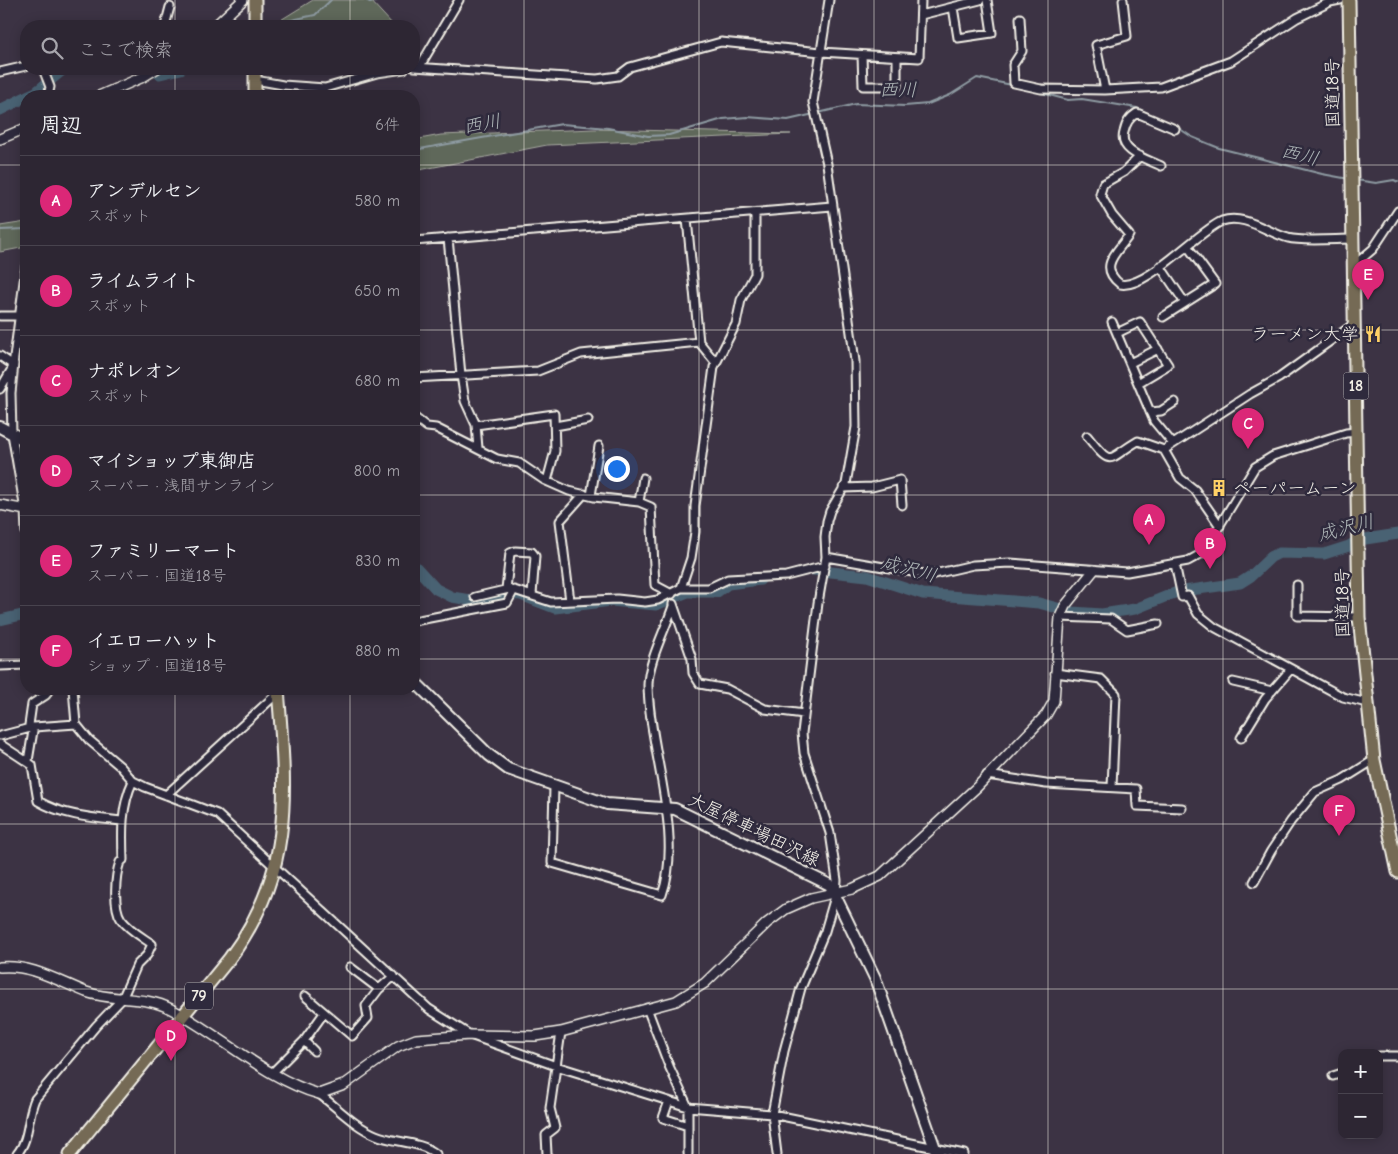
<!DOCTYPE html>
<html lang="ja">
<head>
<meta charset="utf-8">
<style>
	body { margin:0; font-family:"Comic Neue","Klee One",sans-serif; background:#352e3b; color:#f1f3f6 }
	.controls { position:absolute; right:15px; bottom:15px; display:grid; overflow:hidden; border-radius:10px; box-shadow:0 2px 12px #0003 }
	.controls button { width:45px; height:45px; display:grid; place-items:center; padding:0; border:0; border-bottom:1px solid #48434e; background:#2d2633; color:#f1f3f6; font:25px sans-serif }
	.you { position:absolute; left:616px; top:468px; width:18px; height:18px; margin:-12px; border:4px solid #fff; border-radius:50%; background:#1a73e8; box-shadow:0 0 0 8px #1a73e833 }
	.badge { display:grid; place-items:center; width:32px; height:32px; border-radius:50%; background:#db2777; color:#fff; font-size:16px; font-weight:700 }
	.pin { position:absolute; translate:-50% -41px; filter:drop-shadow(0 1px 2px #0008) }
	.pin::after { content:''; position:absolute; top:26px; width:18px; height:15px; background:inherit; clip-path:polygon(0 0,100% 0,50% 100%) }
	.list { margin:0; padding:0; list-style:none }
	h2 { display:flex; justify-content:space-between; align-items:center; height:65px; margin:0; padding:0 20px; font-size:21px }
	h2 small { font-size:16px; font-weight:400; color:#a7a5ac }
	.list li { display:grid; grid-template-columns:32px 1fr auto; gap:15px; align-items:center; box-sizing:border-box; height:90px; padding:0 20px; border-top:1px solid #48434e }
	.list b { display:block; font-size:19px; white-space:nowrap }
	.list p { margin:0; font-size:16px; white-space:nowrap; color:#a7a5ac }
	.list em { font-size:16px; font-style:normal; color:#a7a5ac }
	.icon { flex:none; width:28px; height:28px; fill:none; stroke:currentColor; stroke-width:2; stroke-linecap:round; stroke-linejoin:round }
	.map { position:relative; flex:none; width:1398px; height:1154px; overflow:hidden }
	.search { position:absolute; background:#2d2633; box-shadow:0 2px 12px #0003; left:20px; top:20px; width:400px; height:55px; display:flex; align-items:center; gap:12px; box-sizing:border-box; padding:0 18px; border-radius:20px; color:#a7a5ac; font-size:19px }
	.panel { position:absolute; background:#2d2633; box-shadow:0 2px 12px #0003; left:20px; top:90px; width:400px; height:605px; border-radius:20px }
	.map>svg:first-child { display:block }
	.green { fill:#5e675a; stroke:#a9aca1 }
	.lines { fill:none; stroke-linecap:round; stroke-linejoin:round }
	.stream { stroke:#8e9ba2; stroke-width:2 }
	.river { stroke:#4a6273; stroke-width:11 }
	.minor-casing { stroke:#f4f1e8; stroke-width:11 }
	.tertiary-casing { stroke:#f4f1e8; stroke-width:12 }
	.secondary-casing { stroke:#f4f1e8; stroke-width:14 }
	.primary-casing { stroke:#f4f1e8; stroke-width:15 }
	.trunk-casing { stroke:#f4f1e8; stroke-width:15 }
	.minor { stroke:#2f2a3d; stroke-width:7 }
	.tertiary { stroke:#2f2a3d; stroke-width:9 }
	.secondary { stroke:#2f2a3d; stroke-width:10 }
	.primary { stroke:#746b55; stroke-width:11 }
	.trunk { stroke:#746b55; stroke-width:11 }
	.grid { fill:none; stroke:#f4f1e8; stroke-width:1; stroke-opacity:0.55 }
	.labels { text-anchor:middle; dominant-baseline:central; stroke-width:5; stroke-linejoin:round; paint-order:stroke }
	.shield { fill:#2f2a3d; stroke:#b9b5b5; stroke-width:1 }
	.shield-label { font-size:16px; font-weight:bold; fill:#f4f1e8 }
	.street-label { font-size:18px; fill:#f4f1e8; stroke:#2f2a3d }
	.poi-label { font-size:18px; fill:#f4f1e8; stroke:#2f2a3d; text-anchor:end }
	.water-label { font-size:19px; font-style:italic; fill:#b0b8b9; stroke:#2f2a3d }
</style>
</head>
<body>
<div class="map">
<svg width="1398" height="1154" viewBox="0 0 1398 1154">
	<rect width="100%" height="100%" fill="#3c3344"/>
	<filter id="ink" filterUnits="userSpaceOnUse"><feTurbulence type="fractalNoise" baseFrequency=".02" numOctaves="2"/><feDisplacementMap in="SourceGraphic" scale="10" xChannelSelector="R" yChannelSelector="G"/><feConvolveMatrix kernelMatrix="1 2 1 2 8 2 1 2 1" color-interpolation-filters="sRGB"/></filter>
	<g filter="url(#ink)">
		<path class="green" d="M313,0H370L394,26H271Z
			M595,129L791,134L547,145L414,171V140L441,135Z
			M26,222V247L0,252V226Z"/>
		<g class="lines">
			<path class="stream" d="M366,0L370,2L378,0
				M282,22L315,15L331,0
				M1034,91L1068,100L1082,99L1137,108L1160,119
				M818,113L856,104L905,106L928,104L950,95L977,78L1012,85
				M1177,127L1192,137L1219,148L1322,174L1349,179
				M414,150L562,124L608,128L648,136L669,135L723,119L747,117L788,120L814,114
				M1356,180L1376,183L1394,180L1398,182
				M0,230L26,229"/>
			<path class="river" d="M149,69L160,74L181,69
				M27,96L36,92L64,69
				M0,110L26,97
				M414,565L436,589L452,597L470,600L506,594L521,595L555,608L611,601L656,605L688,592H717L728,584L760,580
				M813,570L867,576L923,594L1039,603L1072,612L1102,614L1135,609L1177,592L1240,583L1251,576L1271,557L1279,553L1324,554L1349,546L1359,540L1398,534
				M0,620L26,614"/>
			<g class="minor-casing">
				<path id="minor" d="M953,7L958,38L992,33L987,0
					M921,15L980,0
					M1020,18L1022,51L1013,65L1014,83L1041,89L1105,90L1161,87L1231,61L1297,18L1330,2L1340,0
					M165,26L170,7
					M862,55L863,86H897V57
					M420,66L459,0
					M414,67L597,79L618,76L630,67L721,42L821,52L919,58L921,0
					M43,69L50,87L48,96
					M0,72L26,66
					M255,80L283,85L325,88L377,73L404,69
					M1105,90L1096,45L1127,36L1123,0
					M1140,156L1124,172L1103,184L1100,194L1112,215L1129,235C1118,252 1097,266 1120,284C1146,290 1198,231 1222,221C1244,213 1268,233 1288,238C1302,242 1336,239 1353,239
					M1161,166C1147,159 1118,152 1124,132C1126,123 1129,118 1137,113L1175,129
					M448,238L461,375L465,401L476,425L478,448
					M414,241L832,206
					M1160,266L1185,303
					M1353,266L1373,249L1398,211
					M0,316H18
					M1163,317L1215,284L1188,247
					M1112,322L1154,421L1173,444
					M1117,333L1140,322L1168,365L1138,383
					M699,342L716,363
					M0,356L13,365
					M1130,363L1158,349
					M14,364L11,393L12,434L25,510L26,532
					M13,365L26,266
					M414,378L538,371L581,354L699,342L687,219
					M0,389L13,367
					M1150,412L1161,411L1175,402
					M414,417L427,427L436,428L497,459L519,463L544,480L569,491L594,497L639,502L651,507L655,585L672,594
					M476,425L554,414L555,451L547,481
					M555,426L588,420
					M1087,436C1113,469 1107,459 1138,441L1164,450L1180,478L1195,490L1220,526
					M1164,450L1250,394L1279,378L1354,324
					M843,488L872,487L900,480L902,505
					M591,496L599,446
					M639,502L643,478
					M826,557L930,575L973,565L1010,563L1127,572L1188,561L1199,555L1206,548L1255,467L1273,456L1346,433L1357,432
					M1175,564L1182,597L1188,596L1198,614L1214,627L1343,697L1367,703
					M1297,585V616L1359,617
					M681,588L691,558L695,532V506L714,367L736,324L741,300L755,274V213
					M506,589L510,553L515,551L532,552L535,556L532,595
					M475,597L509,589
					M570,601L560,521L584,494
					M673,604L692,659L693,673L700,684L727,689L765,709L804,714
					M1060,617L1111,619L1127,630L1158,624
					M414,621L507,603L514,590L551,602L617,599L645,602L658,600L681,588H709L728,579L786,576L825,566
					M0,666L26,665
					M1055,673L1101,679L1116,694L1112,787
					M1233,682L1272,691
					M73,689L76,724L89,740L121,767L133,781L145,787L217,814L429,1009L470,1035L556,1066L688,1107L772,1114L964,1154
					M0,736L34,727L76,724
					M1241,738L1265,699L1291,669
					M0,744L32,765L38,801C63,816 94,818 122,821
					M28,761L33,731L29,725L32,704L46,695L49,689
					M987,775L1046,784L1136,789L1137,806L1182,808
					M554,787L552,863L662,895C684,834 649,750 648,685C648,662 666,628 673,606
					M166,795L280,691
					M1254,882L1271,851L1291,821L1315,792L1342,780L1374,760
					M350,967L379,989
					M305,996L352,1036L368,1018L366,1006L379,989L394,976
					M647,1008L669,1066L688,1107V1154
					M304,1041L314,1051
					M1379,1056H1398
					M273,1072L304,1041L324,1013
					M1333,1076L1342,1073
					M319,1094C338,1108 354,1126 376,1135C395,1143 420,1141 436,1154
					M669,1101L663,1118L688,1126
					M17,1154C30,1139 27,1117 35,1099L96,1026L122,999L137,965L147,955L152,944C142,937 129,930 121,919C113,907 115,876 120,862L123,860C122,832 121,806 133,781
					M547,1154L546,1135L555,1128L550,1108L561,1032
					M777,1154L772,1114L784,1051L801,988L825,931L836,893L837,880L830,833L804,753L802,733L818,603L826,557L825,537L827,521L830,511L846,484L856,427L855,361L827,164L813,102L829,0"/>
			</g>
			<g class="tertiary-casing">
				<path id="tertiary" d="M215,26L243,0
					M99,96L143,77L156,69
					M0,139L26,128
					M0,505L26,510
					M0,967C31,964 58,981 86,992C114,1002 145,995 171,1009C219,1034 268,1080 319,1094L344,1085L398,1046L416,1039L470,1035L535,1036L561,1032L676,1001L705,983L767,923L786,909L811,898L852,889L880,876L977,787L1046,715L1054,701L1060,617L1065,606L1094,570"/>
			</g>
			<g class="secondary-casing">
				<path id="secondary" d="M0,427L26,441
					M414,681L489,755L508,769L607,804L675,809L830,885L875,978L937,1154"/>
			</g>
			<g class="primary-casing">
				<path id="primary" d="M255,0V26
					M255,96V69
					M70,1154L229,959C295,871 286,791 278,689"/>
			</g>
			<g class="trunk-casing">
				<path id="trunk" d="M1349,0L1359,617L1374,760L1398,872"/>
			</g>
			<use href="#minor" class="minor"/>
			<use href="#tertiary" class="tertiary"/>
			<use href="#secondary" class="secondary"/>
			<use href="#primary" class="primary"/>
			<use href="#trunk" class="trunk"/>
		</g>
	</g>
	<path class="grid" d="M175,0V26M350,0V26M524,0V1154M699,0V1154M874,0V1154M1048,0V1154M1223,0V1154M175,69V96M350,69V96M0,165H26M414,165H1398M0,330H26M414,330H1398M0,495H26M414,495H1398M0,659H26M414,659H1398M175,689V1154M350,689V1154M0,824H1398M0,989H1398"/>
	<defs>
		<g id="restaurant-bare" transform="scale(1.35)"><path d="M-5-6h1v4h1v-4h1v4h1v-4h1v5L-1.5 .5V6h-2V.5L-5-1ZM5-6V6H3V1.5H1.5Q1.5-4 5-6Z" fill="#ffd166" stroke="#2f2a3d" stroke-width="2.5" paint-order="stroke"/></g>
		<g id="building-bare" transform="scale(1.35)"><path d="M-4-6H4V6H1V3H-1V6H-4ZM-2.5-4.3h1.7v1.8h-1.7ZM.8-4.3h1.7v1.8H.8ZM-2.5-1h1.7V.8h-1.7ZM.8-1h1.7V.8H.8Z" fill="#ffd166" stroke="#2f2a3d" stroke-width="2.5" paint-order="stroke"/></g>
	</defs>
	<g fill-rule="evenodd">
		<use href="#restaurant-bare" x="1373" y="334"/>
		<use href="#building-bare" x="1219" y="488"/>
	</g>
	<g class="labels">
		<g class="shield">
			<rect x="1343.5" y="372.5" width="25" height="27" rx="4"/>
			<rect x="185" y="982.5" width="28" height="27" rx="4"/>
		</g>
		<g class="shield-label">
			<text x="1356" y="386">18</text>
			<text x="199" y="996">79</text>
		</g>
		<g class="street-label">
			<text transform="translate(1333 93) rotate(-91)">国道18号</text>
			<text transform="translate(1343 603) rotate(-91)">国道18号</text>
			<text transform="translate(754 830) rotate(26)">大屋停車場田沢線</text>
		</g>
		<g class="poi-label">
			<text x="1359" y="334">ラーメン大学</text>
			<text x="1233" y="488" text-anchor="start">ペーパームーン</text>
		</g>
		<g class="water-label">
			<text x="898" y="90">西川</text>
			<text transform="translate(482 124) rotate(-10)">西川</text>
			<text transform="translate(1300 155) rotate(14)">西川</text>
			<text transform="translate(1346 528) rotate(-14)">成沢川</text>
			<text transform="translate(909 569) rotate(15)">成沢川</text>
		</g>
	</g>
</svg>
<div class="controls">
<button>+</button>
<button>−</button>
</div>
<div class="you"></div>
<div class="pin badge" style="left:1149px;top:545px">A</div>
<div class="pin badge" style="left:1210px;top:569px">B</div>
<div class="pin badge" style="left:1248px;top:449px">C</div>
<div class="pin badge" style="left:171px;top:1061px">D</div>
<div class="pin badge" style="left:1368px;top:300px">E</div>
<div class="pin badge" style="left:1339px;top:836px">F</div>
<div class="search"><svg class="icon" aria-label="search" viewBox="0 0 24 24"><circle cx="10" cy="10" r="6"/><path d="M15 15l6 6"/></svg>ここで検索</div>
<section class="panel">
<h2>周辺<small>6件</small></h2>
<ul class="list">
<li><span class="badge">A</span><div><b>アンデルセン</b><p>スポット</p></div><em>580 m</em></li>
<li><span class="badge">B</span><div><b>ライムライト</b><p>スポット</p></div><em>650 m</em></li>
<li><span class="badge">C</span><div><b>ナポレオン</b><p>スポット</p></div><em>680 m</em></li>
<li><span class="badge">D</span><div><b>マイショップ東御店</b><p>スーパー · 浅間サンライン</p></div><em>800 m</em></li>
<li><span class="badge">E</span><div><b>ファミリーマート</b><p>スーパー · 国道18号</p></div><em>830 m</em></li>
<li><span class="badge">F</span><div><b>イエローハット</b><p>ショップ · 国道18号</p></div><em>880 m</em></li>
</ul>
</section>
</div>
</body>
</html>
